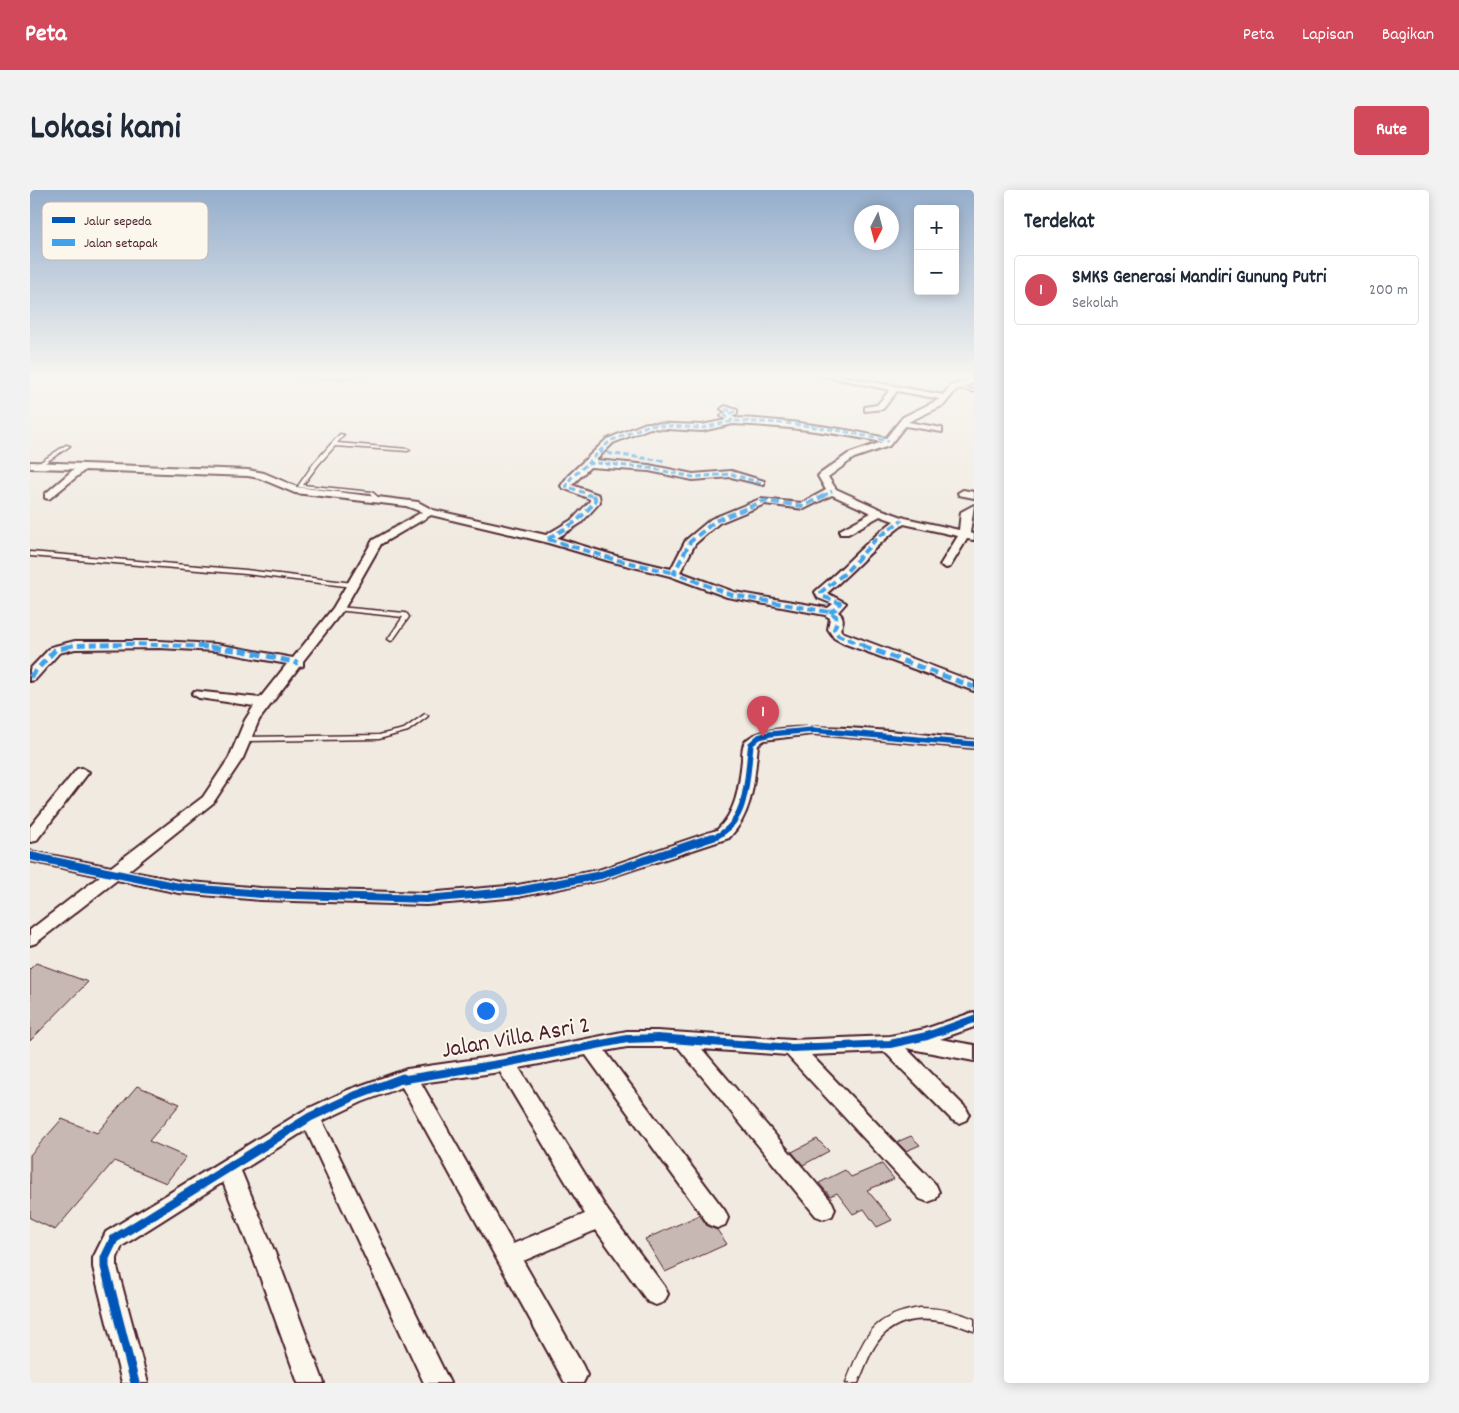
<!DOCTYPE html>
<html lang="id">
<head>
<meta charset="utf-8">
<style>
	body { margin:0; font-family:Dekko,sans-serif; background:#f2f2f3; color:#1f2937 }
	.controls { position:absolute; right:15px; top:15px; display:grid; overflow:hidden; border-radius:5px; box-shadow:0 2px 12px #0003 }
	.controls button { width:45px; height:45px; display:grid; place-items:center; padding:0; border:0; border-bottom:1px solid #e0e1e3; background:#fff; color:#1f2937; font:25px sans-serif }
	.compass { position:absolute; left:824px; top:15px; width:45px; height:45px; border-radius:50%; background:#fff; box-shadow:0 2px 12px #0003; rotate:186deg }
	.you { position:absolute; left:455px; top:820px; width:18px; height:18px; margin:-12px; border:4px solid #fff; border-radius:50%; background:#1a73e8; box-shadow:0 0 0 8px #1a73e833 }
	.badge { display:grid; place-items:center; width:32px; height:32px; border-radius:50%; background:#d1495b; color:#fff; font-size:16px; font-weight:700 }
	.pin { position:absolute; translate:-50% -41px; filter:drop-shadow(0 1px 2px #0008) }
	.pin::after { content:''; position:absolute; top:26px; width:18px; height:15px; background:inherit; clip-path:polygon(0 0,100% 0,50% 100%) }
	.list { margin:0; padding:0; list-style:none }
	h2 { display:flex; justify-content:space-between; align-items:center; height:65px; margin:0; padding:0 20px; font-size:21px }
	h2 small { font-size:16px; font-weight:400; color:#747a83 }
	.list li { display:grid; grid-template-columns:32px 1fr auto; gap:15px; align-items:center; box-sizing:border-box; height:70px; margin:0 10px 10px; padding:0 10px; border:1px solid #e0e1e3; border-radius:5px }
	.list b { display:block; font-size:19px; white-space:nowrap }
	.list p { margin:0; font-size:16px; white-space:nowrap; color:#747a83 }
	.list em { font-size:16px; font-style:normal; color:#747a83 }
	.map { position:relative; flex:none; width:944px; height:1193px; overflow:hidden; border-radius:5px }
	header { display:flex; align-items:center; gap:30px; box-sizing:border-box; height:70px; padding:0 25px; background:#d1495b; color:#fff }
	header strong { font-size:24px }
	nav { display:flex; gap:28px; margin-inline-start:auto; font-size:18px }
	.intro { display:flex; align-items:center; justify-content:space-between; box-sizing:border-box; height:120px; padding:0 30px }
	h1 { margin:0; font-size:35px }
	.button { padding:12px 22px; border-radius:5px; background:#d1495b; color:#fff; font-size:18px; font-weight:700 }
	main { display:flex; gap:30px; padding:0 30px }
	aside { flex:1; background:#fff; border-radius:5px; box-shadow:0 2px 12px #0003 }
	.map>svg:first-child { display:block }
	.water { fill:#b8a4a2; stroke:#8c6f72 }
	.building { fill:#c8b8b3; stroke:#4a1f2b }
	.lines { fill:none; stroke-linecap:round; stroke-linejoin:round }
	.lane-casing { stroke:#4a1f2b; stroke-width:3 }
	.street-casing { stroke:#4a1f2b; stroke-width:4 }
	.lane { fill:#fbf7ec; fill-rule:evenodd }
	.street { fill:#fbf7ec; fill-rule:evenodd }
	.quiet-far2 { stroke:#40a2eb; stroke-width:3; stroke-dasharray:5.5 3; stroke-linecap:butt }
	.quiet-far1 { stroke:#40a2eb; stroke-width:4; stroke-dasharray:8 4; stroke-linecap:butt }
	.quiet { stroke:#40a2eb; stroke-width:5; stroke-dasharray:9 5; stroke-linecap:butt }
	.cycleway-far2-casing { stroke:#fbf7ec; stroke-width:9 }
	.cycleway-far1-casing { stroke:#fbf7ec; stroke-width:11 }
	.cycleway-casing { stroke:#fbf7ec; stroke-width:12 }
	.cycleway-far2 { stroke:#0057b8; stroke-width:5.5 }
	.cycleway-far1 { stroke:#0057b8; stroke-width:8 }
	.cycleway { stroke:#0057b8; stroke-width:9 }
	.labels { text-anchor:middle; dominant-baseline:central; stroke-width:4; stroke-linejoin:round; paint-order:stroke }
	.near-street-label { font-size:24px; fill:#4a1f2b; stroke:#fbf7ec }
	.key { fill:#fbf7ec; stroke:#c6b6b2; stroke-width:1 }
	.key-label { font-size:14px; fill:#4a1f2b }
</style>
</head>
<body>
<header>
<strong>Peta</strong>
<nav><a>Peta</a><a>Lapisan</a><a>Bagikan</a></nav>
</header>
<div class="intro"><h1>Lokasi kami</h1><a class="button">Rute</a></div>
<main>
<div class="map">
<svg width="944" height="1193" viewBox="0 0 944 1193">
	<rect width="100%" height="100%" fill="#f0eae0"/>
	<filter id="ink" filterUnits="userSpaceOnUse"><feTurbulence type="fractalNoise" baseFrequency=".02" numOctaves="2"/><feDisplacementMap in="SourceGraphic" scale="10" xChannelSelector="R" yChannelSelector="G"/><feConvolveMatrix kernelMatrix="1 2 1 2 8 2 1 2 1" color-interpolation-filters="sRGB"/></filter>
	<g filter="url(#ink)">
		<path class="water" d="M247,185H340C310,193 277,190 247,185Z"/>
		<path class="building" d="M6,773L58,792L0,851V779Z
			M107,896L150,914L119,951L156,967L136,993L84,971L25,1040L0,1028V965L32,929L67,943Z
			M881,946L890,955L876,961L867,952Z
			M787,949L799,961L773,975L762,962Z
			M852,974L864,989L837,1000L862,1030L847,1037L834,1019L823,1024L807,1003L800,1006L789,993L815,980L821,987Z
			M670,1025L677,1036L687,1040L697,1054L635,1082L615,1049Z"/>
		<g class="lines">
			<g class="lane-casing">
				<path id="lane" d="M926,195L944,200V202L925,197V195Z
					M310,244L314,245L307,253L378,259L380,260L378,261L305,256L288,275L273,295L342,302L350,309V311H346L340,304L270,297L268,296L284,273Z
					M36,255L40,256L10,276L6,275Z
					M0,362L216,380L323,393L326,395L323,397L216,384L0,366Z
					M308,417L375,423L377,424L379,427L363,450L361,451L358,449L373,427L306,420L305,419Z
					M395,524L397,525L398,526L397,527L378,541L349,549L215,551L211,549L215,547L349,545L374,539Z
					M890,1118C910,1118 926,1121 944,1129V1141C911,1128 869,1119 846,1154C838,1166 834,1180 828,1193H816C834,1149 839,1126 890,1118Z"/>
			</g>
			<g class="street-casing">
				<path id="street" d="M790,185H806L913,205L920,196L944,188V193L926,200L914,215L878,232L912,238V242L875,236L859,256L824,268L798,287L806,299L850,319L875,328L929,340L931,322L944,315L940,343L944,344V350L937,349L920,377L916,378L910,375L928,346L874,334C846,354 824,381 797,403L816,413L808,422C815,427 813,433 810,439L812,442L944,492V501L813,453L804,448L798,439L800,428L795,425L697,407L640,386L579,371L515,352L401,325L351,354L314,419L273,471V476L269,477L229,530L213,568L183,613L98,681L149,691L231,698L396,703L488,695L569,680L687,640C707,621 709,596 712,570C712,565 712,556 715,552C737,522 905,546 944,550V558L782,544L734,550L728,555C724,589 724,622 699,648L571,690L488,707L396,715L231,710L149,703L87,690L6,753L0,755V740L70,686L0,671V661L81,677L173,607L199,568L215,530L224,516L169,508L162,504L164,501L230,508L257,474L186,461L129,458L45,459L29,463L5,490L0,491V479L21,457L45,451H129L186,454L263,468L303,418L343,350L392,322L376,316L265,303L229,288L218,286L55,280L19,309L15,308V304L44,279L0,278V272L218,280L234,283L267,297L388,312L403,320L516,345L543,329L560,311V309L533,298L531,296L538,286L577,249L616,233L672,235L696,230L691,226L696,222L691,219L695,216L707,220V224L702,226L705,228C757,230 806,237 856,248L873,227L910,209L867,201L853,219L835,221V217L847,215L860,200ZM703,234C754,236 802,242 852,252L818,264L790,284L788,286L796,300L772,313L730,309L681,329L656,350L641,379L586,366L527,348L551,333L570,312L569,305L542,295L560,277L619,281L663,290L701,287L734,295V291L701,281L663,284L619,275L566,270L583,253L620,238L672,241ZM802,305L841,323L810,340V344H818L850,326L864,331C836,351 814,378 787,400L785,402L788,408L803,414L798,418L704,402L650,382L665,354L689,333L735,314L774,319Z
					M933,300L944,302V308L929,305L928,303Z
					M52,578L59,582L6,651L0,652V637L47,579Z
					M944,822V837L910,849L944,855V871L876,858L936,918L939,924L936,930L929,933L922,930L855,862L781,865L906,995L909,1002L906,1009L898,1012L890,1009L757,865L672,859L802,1012L805,1019L802,1026L794,1029L786,1026L648,857H597L575,861L695,1021L698,1028L695,1035L687,1038L679,1035L556,865L489,878L578,1021L634,1096L638,1104L634,1112L626,1115L618,1112L566,1040L493,1071L553,1176L557,1185L553,1193H535L372,897L332,912L292,931L420,1193H394L276,940L211,981L248,1070L294,1193H268L224,1070L193,992L92,1056L87,1068V1077L118,1193H92L63,1077V1068L76,1042L273,921L318,900L377,879L475,865L597,841H627L762,850L860,846L895,839ZM470,882L555,1024L483,1054L391,893Z"/>
			</g>
			<use href="#lane" class="lane"/>
			<use href="#street" class="street"/>
			<path class="quiet-far2" d="M695,219L704,222L695,226L703,231
				M569,262L635,271
				M557,274L580,251L619,235L672,238L703,231L756,233L807,240L859,251
				M562,306L536,296L541,288L557,274L567,273L619,278L663,287L701,284L731,293
				M793,306L802,301"/>
			<path class="quiet-far1" d="M795,305L774,316L734,311L685,331L660,352L644,383L702,405L799,422L806,426L807,432L804,439L808,445L837,457
				M518,349L547,331L565,312V307L558,305
				M518,349L583,369L644,383
				M799,422L806,419L810,413L792,406L791,402L815,383L846,349L872,330
				M36,457L45,455L100,454L185,457"/>
			<path class="quiet" d="M168,456L214,461L268,473
				M833,456L944,497
				M0,487L25,460L41,456"/>
			<g class="cycleway-far2-casing">
				<path id="cycleway-far2" d="M680,649C720,635 716,589 721,554L729,547L740,544L782,540L944,554"/>
			</g>
			<g class="cycleway-far1-casing">
				<path id="cycleway-far1" d="M0,666L149,697L231,704L396,709L488,701L571,685L683,647
					M370,890L475,873L597,849L627,848L762,858L860,854L897,846L944,829"/>
			</g>
			<g class="cycleway-casing">
				<path id="cycleway" d="M105,1193L75,1077V1068L84,1049L280,927L325,906L373,888"/>
			</g>
			<use href="#cycleway-far2" class="cycleway-far2"/>
			<use href="#cycleway-far1" class="cycleway-far1"/>
			<use href="#cycleway" class="cycleway"/>
		</g>
	</g>
	<linearGradient id="sky" x2="0" y2="1"><stop stop-color="#95aecc"/><stop offset="0.53" stop-color="#f8f6f1"/><stop offset="1" stop-color="#f8f6f1" stop-opacity="0"/></linearGradient>
	<rect width="944" height="352" fill="url(#sky)"/>
	<g class="labels">
		<g class="near-street-label">
			<text transform="translate(486 849) rotate(-10)">Jalan Villa Asri 2</text>
		</g>
	</g>
	<rect x="12" y="12" width="166" height="58" rx="8" class="key"/>
	<rect x="22" y="27" width="23" height="6" fill="#0057b8"/>
	<rect x="22" y="49" width="23" height="7" fill="#40a2eb"/>
	<g class="key-label">
		<text x="54" y="35">Jalur sepeda</text>
		<text x="54" y="57">Jalan setapak</text>
	</g>
</svg>
<div class="controls">
<button>+</button>
<button>−</button>
</div>
<svg class="compass" viewBox="-18 -18 36 36"><path d="M0-13l5 13h-10z" fill="#e53935"/><path d="M0 13l5-13h-10z" fill="#747a83"/></svg>
<div class="you"></div>
<div class="pin badge" style="left:733px;top:547px">1</div>
</div>
<aside>
<h2>Terdekat<small></small></h2>
<ul class="list">
<li><span class="badge">1</span><div><b>SMKS Generasi Mandiri Gunung Putri</b><p>Sekolah</p></div><em>200 m</em></li>
</ul>
</aside>
</main>
</body>
</html>
